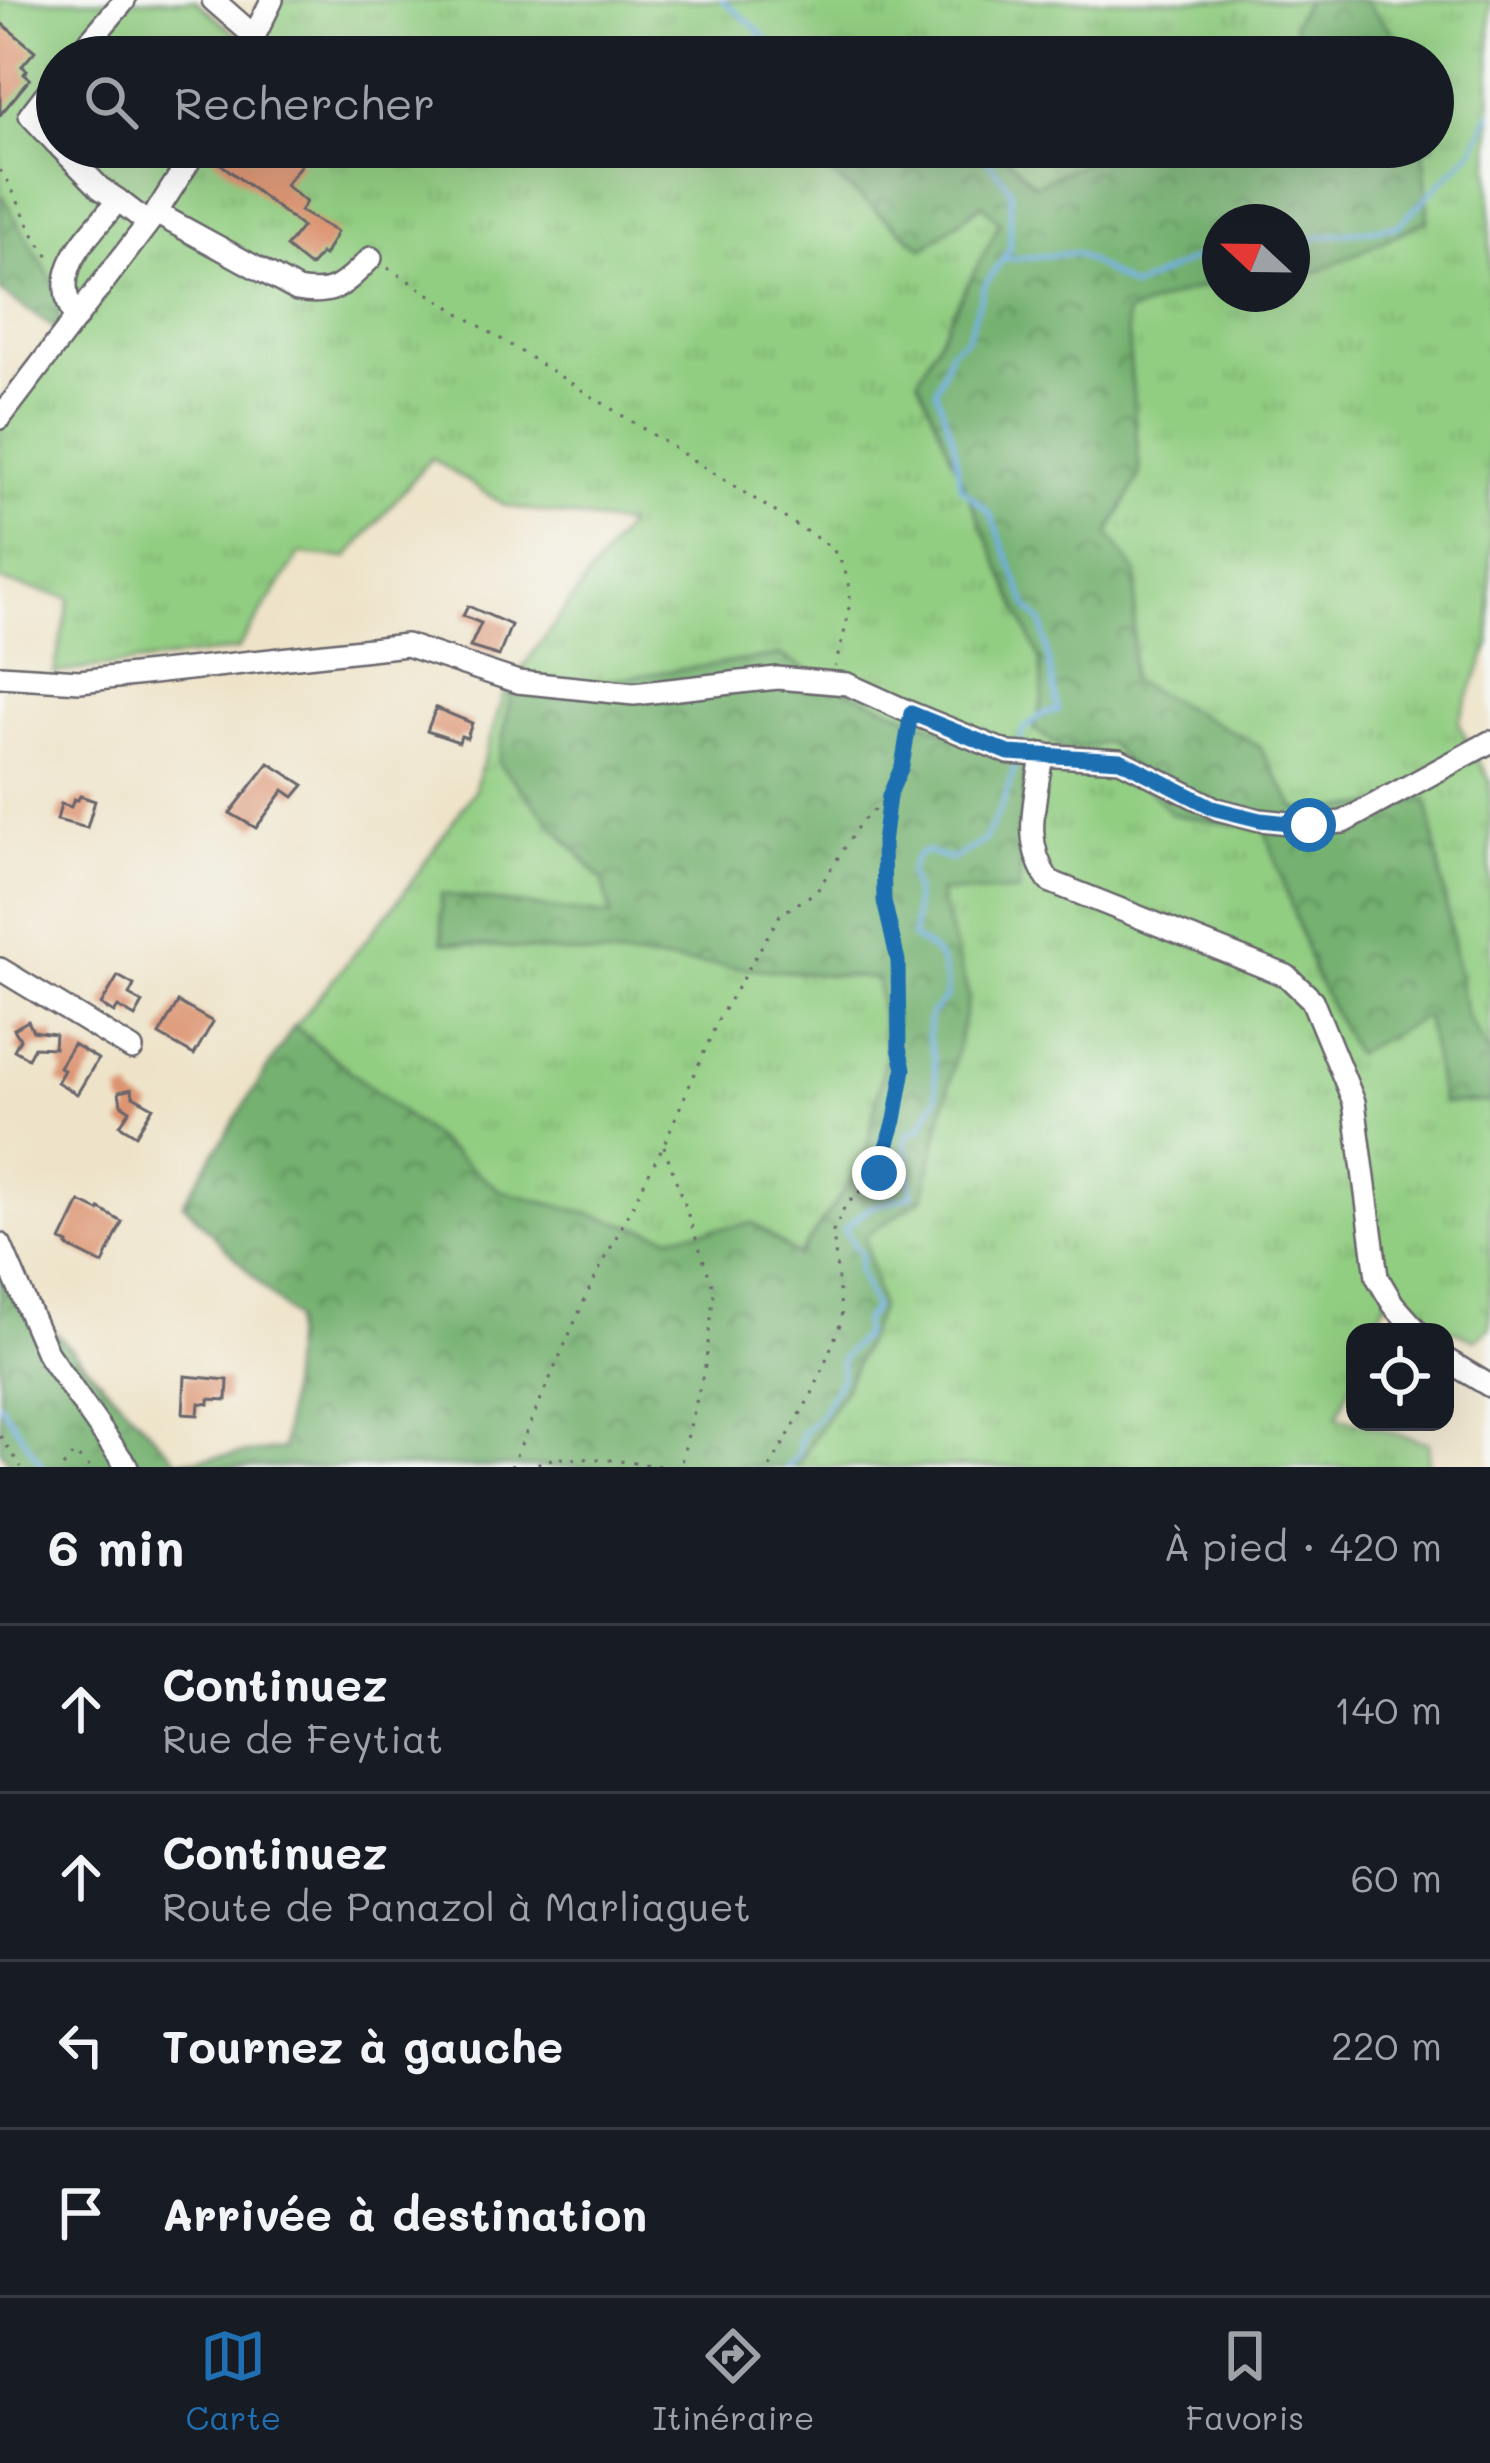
<!DOCTYPE html>
<html lang="fr">
<head>
<meta charset="utf-8">
<style>
	body { margin:0; font-family:Mali,sans-serif; background:#242831; color:#f1f3f6 }
	.controls { position:absolute; right:36px; bottom:36px; display:grid; overflow:hidden; border-radius:24px; box-shadow:0 12px 48px #0002 }
	.controls button { width:108px; height:108px; display:grid; place-items:center; padding:0; border:0; border-bottom:3px solid #363941; background:#171b24; color:#f1f3f6; font:60px sans-serif }
	.compass { position:absolute; left:1202px; top:204px; width:108px; height:108px; border-radius:50%; background:#171b24; box-shadow:0 12px 48px #0002; rotate:292deg }
	.stop { position:absolute; width:36px; height:36px; margin:-27px; border:9px solid #1f6fb2; border-radius:50%; background:#fff }
	.stop.end { background:#1f6fb2; border-color:#fff; box-shadow:0 3px 12px #0008 }
	.list { margin:0; padding:0; list-style:none }
	h2 { display:flex; justify-content:space-between; align-items:center; height:156px; margin:0; padding:0 48px; font-size:51px }
	h2 small { font-size:39px; font-weight:400; color:#9ea1a6 }
	.list li { display:grid; grid-template-columns:78px 1fr auto; gap:36px; align-items:center; box-sizing:border-box; height:168px; padding:0 48px; border-top:3px solid #363941 }
	.list b { display:block; font-size:45px; white-space:nowrap }
	.list p { margin:0; font-size:39px; white-space:nowrap; color:#9ea1a6 }
	.list em { font-size:39px; font-style:normal; color:#9ea1a6 }
	.icon { flex:none; width:66px; height:66px; fill:none; stroke:currentColor; stroke-width:2; stroke-linecap:round; stroke-linejoin:round }
	.map { position:relative; flex:none; width:1490px; height:1467px; overflow:hidden }
	.search { position:absolute; background:#171b24; box-shadow:0 12px 48px #0002; left:36px; right:36px; top:36px; height:132px; display:flex; align-items:center; gap:30px; box-sizing:border-box; padding:0 42px; border-radius:66px; color:#9ea1a6; font-size:45px }
	.sheet { height:828px; background:#171b24 }
	nav { display:flex; justify-content:space-around; align-items:center; box-sizing:border-box; height:168px; border-top:3px solid #363941; background:#171b24; font-size:33px; color:#9ea1a6 }
	nav a { display:grid; justify-items:center; gap:6px }
	nav .on { color:#1f6fb2 }
	.map>svg:first-child { display:block }
	.grass { fill:url(#grass-tufts); stroke:#5a785e; stroke-width:3; fill-rule:evenodd }
	.forest { fill:url(#forest-crowns); stroke:#4c6a56; stroke-width:3 }
	.garden { fill:#92ce82; stroke:#5a785e; stroke-width:3 }
	.lines { fill:none; stroke-linecap:round; stroke-linejoin:round }
	.stream { stroke:#73b0e5; stroke-width:4.5 }
	.building { fill:#dc9370 }
	.minor-casing { stroke:#69666c; stroke-width:26 }
	.path { stroke:#69666c; stroke-width:3; stroke-dasharray:3 9; stroke-linecap:butt }
	.minor { stroke:#fff; stroke-width:21 }
	.route { stroke:#1f6fb2; stroke-width:15 }
</style>
</head>
<body>
<div class="map">
<svg width="1490" height="1467" viewBox="0 0 1490 1467">
	<defs>
		<pattern id="grass-tufts" width="24" height="20" patternUnits="userSpaceOnUse" patternTransform="scale(3)"><rect width="24" height="20" fill="#92ce82"/><path d="M3 7l-1-3M5 7V3M7 7l1-3M15 17l-1-3M17 17v-4M19 17l1-3" fill="none" stroke="#7eb171"/></pattern>
		<pattern id="forest-crowns" width="20" height="18" patternUnits="userSpaceOnUse" patternTransform="scale(3)"><rect width="20" height="18" fill="#75b170"/><path d="M2 6a3 3 0 1 1 6 0M12 15a3 3 0 1 1 6 0" fill="none" stroke="#60905d"/></pattern>
	</defs>
	<rect width="100%" height="100%" fill="#f6f6f2"/>
	<filter id="ink" filterUnits="userSpaceOnUse"><feTurbulence type="fractalNoise" baseFrequency=".00833" numOctaves="2"/><feDisplacementMap in="SourceGraphic" scale="24" xChannelSelector="R" yChannelSelector="G"/><feConvolveMatrix kernelMatrix="1 2 1 2 8 2 1 2 1" color-interpolation-filters="sRGB"/></filter>
	<filter id="wash" filterUnits="userSpaceOnUse"><feTurbulence type="fractalNoise" baseFrequency=".004" numOctaves="4" result="noise"/><feDisplacementMap in="SourceGraphic" scale="48" xChannelSelector="R" yChannelSelector="G"/><feGaussianBlur stdDeviation="2.7" result="paint"/><feColorMatrix in="noise" values="0 0 0 0 0 0 0 0 0 0 0 0 0 0 0 0 0 1.4 0 .05"/><feComposite in="paint" operator="in"/></filter>
	<g filter="url(#wash)">
		<rect width="100%" height="100%" fill="#eee3c8"/>
		<path class="grass" d="M264,0H1490V644L1458,723L1490,781V1327L1476,1340L1385,1302L1372,1332H1355V1374L1337,1417L1429,1443L1428,1467H727L619,1331L295,1026L401,897L474,791L504,693L627,525L506,506L431,458L347,558L300,554L237,650L54,673L70,598L0,581V405L191,147H1433V57H236ZM1220,222H1292V294H1220Z"/>
		<path class="forest" d="M1306,0H1364L1392,31L1399,57H1301L1293,23Z
			M798,147H997L1034,185L1119,147H1414L1424,150L1428,220L1292,284V222H1220V288L1207,284L1126,314L1140,475L1109,533L1137,574L1131,680L1258,745L1296,809L1324,810L1427,800L1466,1014L1490,1056V1102L1442,1103L1426,1016L1355,1054L1316,978L1265,830L1171,814L1108,742L1064,750L1034,729L1043,698L1040,660L918,379L1000,223L982,204L923,249Z
			M0,192L58,290L59,331L0,291Z
			M780,655L845,690L1025,764L1019,892H939L969,997L923,1198L865,1236L880,1308L845,1388L796,1467H13L0,1449V1240L39,1316L178,1461L283,1449L294,1319L183,1203L294,1026L499,1190L670,1236L754,1223L798,1256L864,1162L886,1052L877,979L442,942L441,894L611,916L603,881L498,763L511,694Z"/>
		<path class="garden" d="M0,0H195L244,41L236,57H57V147H191L59,331L58,290L0,192Z"/>
		<g class="lines">
			<path class="stream" d="M722,0L754,26L781,57
				M977,147L1011,189L1010,248L985,285L967,338L951,349L936,390L954,442L960,486L990,513L1028,607L1042,623L1058,711L1042,714L1022,731L1019,749
				M1292,252L1317,237L1398,226L1474,149L1490,113
				M1006,259L1076,253L1133,288L1197,257L1220,269
				M0,1403L43,1467
				M787,1467L798,1455L802,1434L822,1413L841,1378L842,1358L864,1334L863,1322L874,1308L858,1269L862,1257L844,1229L870,1207L912,1195L905,1144L908,1132L920,1129L937,1097L934,1059L928,1037L930,1015L947,996C945,967 942,951 913,939L915,892L909,873L915,858L924,851L951,860L984,841L1003,804L1017,760"/>
		</g>
		<g id="blocks">
			<path class="building" d="M0,22L35,51L22,66L27,70L24,74L30,79L0,115Z
				M222,147H236L251,159L261,147H282L303,162L285,185L306,202L300,211L337,232L324,256L321,254L310,267L286,247L302,227L213,158Z
				M468,606L511,625L499,656L470,647L481,623L463,616Z
				M436,708L472,723L467,738L461,736L459,742L427,731Z
				M269,763L304,785L294,797L284,790L256,828L230,813Z
				M80,796L95,801L87,828L57,820L61,804L71,807L74,799L78,800Z
				M118,976L134,985L129,995L143,1003L135,1017L118,1007L114,1013L101,1005Z
				M178,1002L213,1022L194,1055L159,1035Z
				M28,1021L33,1031L55,1034L54,1048L34,1047L28,1058L14,1050L20,1039L14,1029Z
				M73,1044L98,1059L77,1094L57,1082L64,1070L59,1067Z
				M132,1089L133,1096L153,1107L136,1135L120,1125L130,1110L121,1104L119,1092Z
				M80,1202L99,1211L100,1209L122,1222L103,1264L67,1246L68,1244L61,1241Z
				M185,1376L228,1380L227,1400L209,1399V1404L199,1403L198,1415L183,1414Z"/>
		</g>
	</g>
	<g filter="url(#ink)">
		<use href="#blocks" fill-opacity="0" stroke="#69666c" stroke-width="3"/>
		<g class="lines">
			<g class="minor-casing">
				<path id="minor" d="M213,0L254,36
					M76,57L124,1
					M244,57L272,0
					M57,80L30,115L57,144
					M60,147L100,188L118,200
					M156,213L297,290C336,297 344,284 371,258
					M76,319C46,269 89,238 118,200L148,223
					M0,418L156,213L198,147
					M0,676L80,681L406,645L518,682L634,694L777,678L847,684L911,713L1009,753L1120,760L1217,809L1260,820L1308,825L1343,822L1490,742
					M1042,754C1036,801 1021,840 1049,881L1287,976L1312,1000L1354,1102L1377,1277L1393,1304L1418,1332
					M0,969L132,1049
					M0,1244L47,1353L127,1467
					M1445,1359L1490,1386"/>
			</g>
			<path class="path" d="M0,170C20,198 28,233 51,259
				M388,268L831,547C862,586 847,622 835,666
				M664,1146L714,1290L706,1362L680,1467
				M0,1436L21,1467
				M63,1467L74,1453L89,1467
				M511,1467L588,1292L664,1144L718,1020L780,915L817,891L860,823L887,798
				M526,1467L555,1458L602,1459L668,1467
				M770,1467L814,1390L842,1320L833,1232L845,1206L879,1173L895,1121L905,1069L899,1048V961L884,901L883,843L889,796L902,766L908,733"/>
			<use href="#minor" class="minor"/>
		</g>
	</g>
	<g class="lines" filter="url(#ink)">
		<path class="route" d="M879,1173L895,1120L904,1069L899,1048L898,961L884,901L883,843L889,796L902,766L911,713L1009,753L1120,760L1216,809L1260,820L1309,825"/>
	</g>
</svg>
<div class="controls">
<button><svg class="icon" aria-label="locate" viewBox="0 0 24 24"><circle cx="12" cy="12" r="6"/><path d="M12 2v4M12 18v4M2 12h4M18 12h4"/></svg></button>
</div>
<svg class="compass" viewBox="-18 -18 36 36"><path d="M0-13l5 13h-10z" fill="#e53935"/><path d="M0 13l5-13h-10z" fill="#9ea1a6"/></svg>
<div class="stop" style="left:1309px;top:825px"></div>
<div class="stop end" style="left:879px;top:1173px"></div>
<div class="search"><svg class="icon" aria-label="search" viewBox="0 0 24 24"><circle cx="10" cy="10" r="6"/><path d="M15 15l6 6"/></svg>Rechercher</div>
</div>
<section class="sheet">
<h2>6 min<small>À pied · 420 m</small></h2>
<ul class="list">
<li><svg class="icon" aria-label="ahead" viewBox="0 0 24 24"><path d="M12 20V5M6 11l6-6 6 6"/></svg><div><b>Continuez</b><p>Rue de Feytiat</p></div><em>140 m</em></li>
<li><svg class="icon" aria-label="ahead" viewBox="0 0 24 24"><path d="M12 20V5M6 11l6-6 6 6"/></svg><div><b>Continuez</b><p>Route de Panazol à Marliaguet</p></div><em>60 m</em></li>
<li><svg class="icon" aria-label="left" viewBox="0 0 24 24"><path d="M17 20v-9H6M10 6l-5 5 5 5"/></svg><div><b>Tournez à gauche</b></div><em>220 m</em></li>
<li><svg class="icon" aria-label="arrive" viewBox="0 0 24 24"><path d="M6 21V4h12l-3 4 3 4H6"/></svg><div><b>Arrivée à destination</b></div></li>
</ul>
</section>
<nav>
<a class="on"><svg class="icon" aria-label="map" viewBox="0 0 24 24"><path d="M3 6l6-2 6 2 6-2v14l-6 2-6-2-6 2zM9 4v14M15 6v14"/></svg>Carte</a>
<a><svg class="icon" aria-label="directions" viewBox="0 0 24 24"><path d="M12 3l9 9-9 9-9-9zM9 14v-3h6M13 9l2 2-2 2"/></svg>Itinéraire</a>
<a><svg class="icon" aria-label="saved" viewBox="0 0 24 24"><path d="M7 4h10v16l-5-4-5 4z"/></svg>Favoris</a>
</nav>
</body>
</html>
